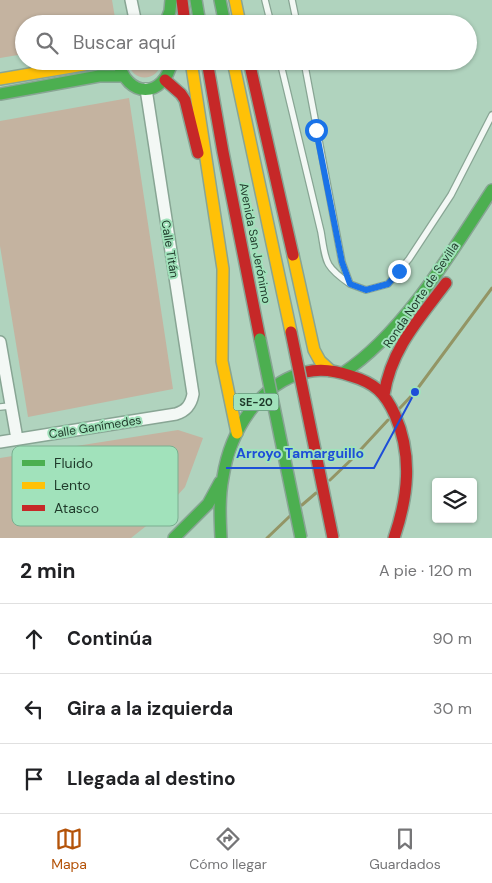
<!DOCTYPE html>
<html lang="es">
<head>
<meta charset="utf-8">
<style>
	body { margin:0; font-family:"DM Sans",sans-serif; background:#f6f6f6; color:#202124 }
	.controls { position:absolute; right:15px; bottom:15px; display:grid; overflow:hidden; border-radius:5px; box-shadow:0 1px 4px #0004 }
	.controls button { width:45px; height:45px; display:grid; place-items:center; padding:0; border:0; border-bottom:1px solid #e0e0e0; background:#fff; color:#202124; font:25px sans-serif }
	.stop { position:absolute; width:15px; height:15px; margin:-11px; border:4px solid #1a73e8; border-radius:50%; background:#fff }
	.stop.end { background:#1a73e8; border-color:#fff; box-shadow:0 1px 5px #0008 }
	.list { margin:0; padding:0; list-style:none }
	h2 { display:flex; justify-content:space-between; align-items:center; height:65px; margin:0; padding:0 20px; font-size:21px }
	h2 small { font-size:16px; font-weight:400; color:#757577 }
	.list li { display:grid; grid-template-columns:32px 1fr auto; gap:15px; align-items:center; box-sizing:border-box; height:70px; padding:0 20px; border-top:1px solid #e0e0e0 }
	.list b { display:block; font-size:19px; white-space:nowrap }
	.list em { font-size:16px; font-style:normal; color:#757577 }
	.icon { flex:none; width:28px; height:28px; fill:none; stroke:currentColor; stroke-width:2; stroke-linecap:round; stroke-linejoin:round }
	.map { position:relative; flex:none; width:492px; height:538px; overflow:hidden }
	.search { position:absolute; background:#fff; box-shadow:0 1px 4px #0004; left:15px; right:15px; top:15px; height:55px; display:flex; align-items:center; gap:12px; box-sizing:border-box; padding:0 18px; border-radius:28px; color:#757577; font-size:19px }
	.sheet { height:275px; background:#fff }
	nav { display:flex; justify-content:space-around; align-items:center; box-sizing:border-box; height:70px; border-top:1px solid #e0e0e0; background:#fff; font-size:14px; color:#757577 }
	nav a { display:grid; justify-items:center; gap:2px }
	nav .on { color:#b45309 }
	.map>svg:first-child { display:block }
	.green { fill:#c4b3a0 }
	.lines { fill:none; stroke-linecap:round; stroke-linejoin:round }
	.stream { stroke:#939565; stroke-width:3 }
	.lane-casing { stroke:#88a594; stroke-width:8 }
	.street-casing { stroke:#88a594; stroke-width:14 }
	.fast-casing { stroke:#88a594; stroke-width:14 }
	.slow-casing { stroke:#88a594; stroke-width:14 }
	.jam-casing { stroke:#88a594; stroke-width:14 }
	.lane { stroke:#f3f8f5; stroke-width:5.5 }
	.street { stroke:#f3f8f5; stroke-width:11 }
	.fast { stroke:#4caf50; stroke-width:11 }
	.slow { stroke:#ffc107; stroke-width:11 }
	.jam { stroke:#c62828; stroke-width:11 }
	.fast-bridge-casing { stroke:#88a594; stroke-width:14; stroke-linecap:butt }
	.jam-bridge-casing { stroke:#88a594; stroke-width:14; stroke-linecap:butt }
	.fast-bridge { stroke:#4caf50; stroke-width:11 }
	.jam-bridge { stroke:#c62828; stroke-width:11 }
	.route { stroke:#1a73e8; stroke-width:6 }
	.labels { text-anchor:middle; dominant-baseline:central; stroke-width:4; stroke-linejoin:round; paint-order:stroke }
	.shield { fill:#a1e2bb; stroke:#466c56; stroke-width:1 }
	.shield-label { font-size:11px; font-weight:bold; fill:#1f392a }
	.street-label { font-size:12px; fill:#1f392a; stroke:#a1e2bb }
	.key { fill:#a1e2bb; stroke:#7aaf90; stroke-width:1 }
	.key-label { font-size:14px; fill:#1f392a }
	.leader { fill:none; stroke:#1d4ed8; stroke-width:2 }
	.callout-dot { fill:#1d4ed8; stroke:#a1e2bb; stroke-width:2 }
	.callout-label { font-size:14px; text-anchor:middle; font-weight:bold; fill:#1d4ed8; stroke:#a1e2bb; stroke-width:4; stroke-linejoin:round; paint-order:stroke }
</style>
</head>
<body>
<div class="map">
<svg width="492" height="538" viewBox="0 0 492 538">
	<rect width="100%" height="100%" fill="#b0d3be"/>
	<path class="green" d="M0,0H112L116,24H24V54L0,58Z
		M128,61H162C158,83 131,83 128,61Z
		M129,98L173,389L28,417L0,246V121Z
		M178,430L203,438L185,487L160,515L131,538H0V458Z"/>
	<g class="lines">
		<path class="stream" d="M400,408L415,392L492,288
			M330,480L352,459L388,420
			M302,505L316,493
			M267,538L290,516"/>
		<g class="lane-casing">
			<path id="lane" d="M265,0L271,24
				M292,0L297,24
				M280,61L321,232C326,262 324,266 350,284
				M304,61L342,262L350,284L366,290L388,284L409,259L451,195L492,115
				M0,407L10,406"/>
		</g>
		<g class="street-casing">
			<path id="street" d="M131,0L136,24
				M0,342L17,439
				M0,442L176,414C186,411 191,405 193,394L146,89"/>
		</g>
		<g class="fast-casing">
			<path id="fast" d="M196,0L200,24
				M220,0L225,24
				M165,24L170,11L171,0
				M118,61C127,99 164,99 172,61
				M0,94L99,76H122
				M343,373C403,334 453,250 492,190
				M174,538L208,504L220,482
				M221,538C220,518 219,497 223,477C230,432 259,383 306,372"/>
		</g>
		<g class="slow-casing">
			<path id="slow" d="M235,0L240,24
				M191,61L223,269L222,361L237,433
				M233,61L291,332
				M0,79L107,61
				M293,255L314,350L320,361L331,371"/>
		</g>
		<g class="jam-casing">
			<path id="jam" d="M182,0L185,24
				M207,61L223,152L260,339
				M249,61L293,255
				M165,80L181,94L185,100L198,153
				M306,372C321,368 337,371 351,376C375,383 385,393 395,415C413,456 408,497 394,538
				M384,395C391,349 419,319 446,283"/>
		</g>
		<use href="#lane" class="lane"/>
		<use href="#street" class="street"/>
		<use href="#fast" class="fast"/>
		<use href="#slow" class="slow"/>
		<use href="#jam" class="jam"/>
		<g class="fast-bridge-casing">
			<path id="fast-bridge" d="M260,339L301,538"/>
		</g>
		<g class="jam-bridge-casing">
			<path id="jam-bridge" d="M291,332L333,538"/>
		</g>
		<use href="#fast-bridge" class="fast-bridge"/>
		<use href="#jam-bridge" class="jam-bridge"/>
	</g>
	<g class="lines">
		<path class="route" d="M316,130L342,262L350,284L366,290L388,284L399,271"/>
	</g>
	<g class="labels">
		<rect class="shield" x="233.5" y="393.5" width="45" height="17" rx="4"/>
		<g class="shield-label">
			<text x="256" y="402">SE-20</text>
		</g>
		<g class="street-label">
			<text transform="translate(255 243) rotate(79)">Avenida San Jerónimo</text>
			<text transform="translate(170 249) rotate(81)">Calle Titán</text>
			<text transform="translate(421 295) rotate(-56)">Ronda Norte de Sevilla</text>
			<text transform="translate(95 427) rotate(-9)">Calle Ganímedes</text>
		</g>
	</g>
	<rect x="12" y="446" width="166" height="80" rx="8" class="key"/>
	<rect x="22" y="460" width="23" height="6" fill="#4caf50"/>
	<rect x="22" y="482" width="23" height="7" fill="#ffc107"/>
	<rect x="22" y="505" width="23" height="6" fill="#c62828"/>
	<g class="key-label">
		<text x="54" y="468">Fluido</text>
		<text x="54" y="490">Lento</text>
		<text x="54" y="513">Atasco</text>
	</g>
	<path class="leader" d="M415 392L374 468H226"/>
	<circle class="callout-dot" cx="415" cy="392" r="5"/>
	<g class="callout-label">
		<text x="300" y="458">Arroyo Tamarguillo</text>
	</g>
</svg>
<div class="controls">
<button><svg class="icon" aria-label="layers" viewBox="0 0 24 24"><path d="M12 4l9 5-9 5-9-5zM3 14l9 5 9-5"/></svg></button>
</div>
<div class="stop" style="left:316px;top:130px"></div>
<div class="stop end" style="left:399px;top:271px"></div>
<div class="search"><svg class="icon" aria-label="search" viewBox="0 0 24 24"><circle cx="10" cy="10" r="6"/><path d="M15 15l6 6"/></svg>Buscar aquí</div>
</div>
<section class="sheet">
<h2>2 min<small>A pie · 120 m</small></h2>
<ul class="list">
<li><svg class="icon" aria-label="ahead" viewBox="0 0 24 24"><path d="M12 20V5M6 11l6-6 6 6"/></svg><div><b>Continúa</b></div><em>90 m</em></li>
<li><svg class="icon" aria-label="left" viewBox="0 0 24 24"><path d="M17 20v-9H6M10 6l-5 5 5 5"/></svg><div><b>Gira a la izquierda</b></div><em>30 m</em></li>
<li><svg class="icon" aria-label="arrive" viewBox="0 0 24 24"><path d="M6 21V4h12l-3 4 3 4H6"/></svg><div><b>Llegada al destino</b></div></li>
</ul>
</section>
<nav>
<a class="on"><svg class="icon" aria-label="map" viewBox="0 0 24 24"><path d="M3 6l6-2 6 2 6-2v14l-6 2-6-2-6 2zM9 4v14M15 6v14"/></svg>Mapa</a>
<a><svg class="icon" aria-label="directions" viewBox="0 0 24 24"><path d="M12 3l9 9-9 9-9-9zM9 14v-3h6M13 9l2 2-2 2"/></svg>Cómo llegar</a>
<a><svg class="icon" aria-label="saved" viewBox="0 0 24 24"><path d="M7 4h10v16l-5-4-5 4z"/></svg>Guardados</a>
</nav>
</body>
</html>
